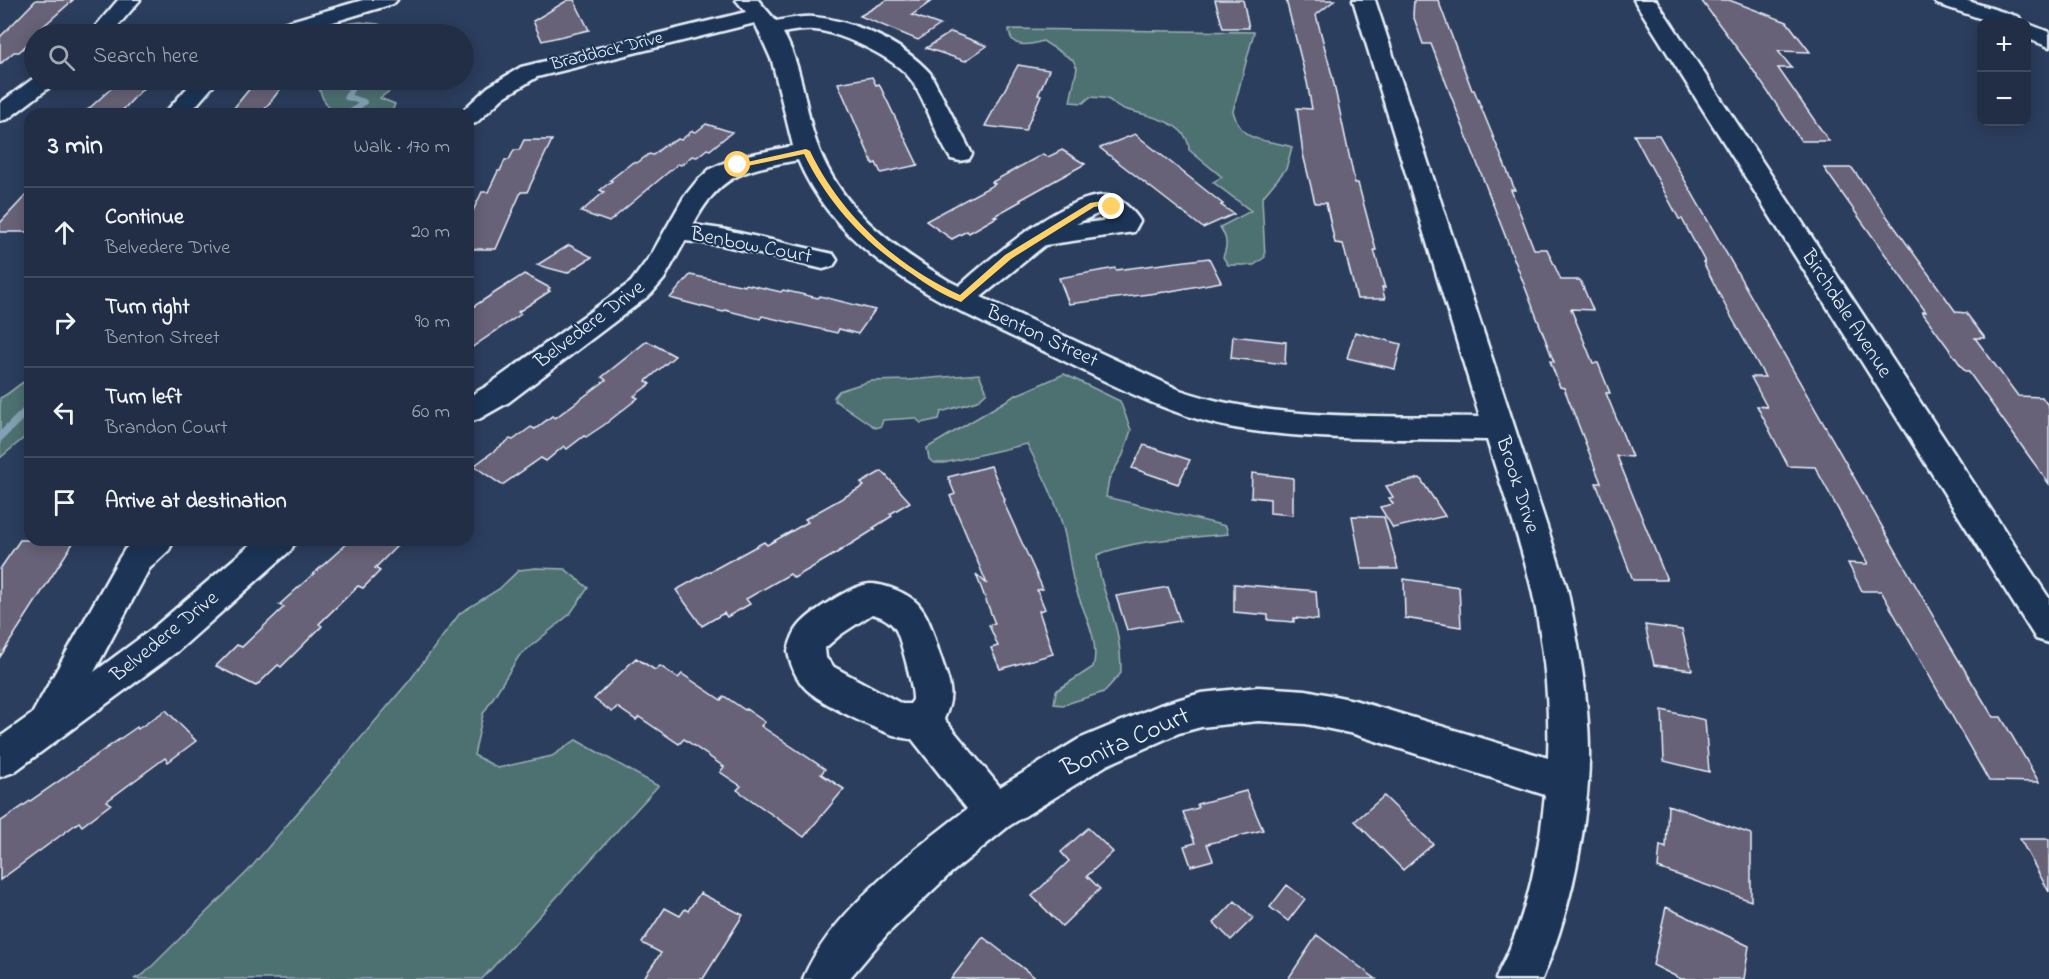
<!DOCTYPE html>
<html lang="en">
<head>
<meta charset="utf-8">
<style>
	body { margin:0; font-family:"Indie Flower",sans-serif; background:#2d3a51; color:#f1f3f6 }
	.controls { position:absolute; right:18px; top:18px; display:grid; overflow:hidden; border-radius:12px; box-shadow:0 3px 15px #0003 }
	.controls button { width:54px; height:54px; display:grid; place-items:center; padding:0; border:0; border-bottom:2px solid #3e4a5f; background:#212e46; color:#f1f3f6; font:30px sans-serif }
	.stop { position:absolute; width:18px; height:18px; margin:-14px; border:4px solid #ffd166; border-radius:50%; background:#fff }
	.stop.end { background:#ffd166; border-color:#fff; box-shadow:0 2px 6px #0008 }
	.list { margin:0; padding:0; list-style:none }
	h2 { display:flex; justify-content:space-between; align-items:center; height:78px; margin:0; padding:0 24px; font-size:26px }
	h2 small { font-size:20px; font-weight:400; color:#a2a8b3 }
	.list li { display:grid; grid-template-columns:39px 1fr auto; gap:18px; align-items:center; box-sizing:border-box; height:90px; padding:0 24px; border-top:2px solid #3e4a5f }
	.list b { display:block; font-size:22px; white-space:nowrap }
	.list p { margin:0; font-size:20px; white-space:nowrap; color:#a2a8b3 }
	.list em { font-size:20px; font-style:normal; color:#a2a8b3 }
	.icon { flex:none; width:33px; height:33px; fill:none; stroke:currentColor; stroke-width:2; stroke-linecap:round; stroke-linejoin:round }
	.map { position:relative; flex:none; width:2049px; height:979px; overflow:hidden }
	.search { position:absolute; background:#212e46; box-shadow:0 3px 15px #0003; left:24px; top:24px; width:450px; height:66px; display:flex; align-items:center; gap:15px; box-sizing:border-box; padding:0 21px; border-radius:33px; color:#a2a8b3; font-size:22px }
	.panel { position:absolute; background:#212e46; box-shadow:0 3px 15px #0003; left:24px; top:108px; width:450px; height:438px; border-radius:18px }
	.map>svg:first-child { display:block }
	.green { fill:#4e7171; stroke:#9bb1b4; stroke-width:1.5 }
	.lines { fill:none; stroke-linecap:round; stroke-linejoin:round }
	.stream-far1 { stroke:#83a1b4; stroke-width:6 }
	.stream { stroke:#83a1b4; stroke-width:8 }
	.building { fill:#686278; stroke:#e8f1f8; stroke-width:1.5 }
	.minor-casing { stroke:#e8f1f8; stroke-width:5 }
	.minor { fill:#1d3557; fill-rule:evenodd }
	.route { fill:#ffd166 }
	.labels { text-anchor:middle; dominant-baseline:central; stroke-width:4.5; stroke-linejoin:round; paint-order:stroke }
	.far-street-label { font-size:18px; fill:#e8f1f8; stroke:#1d3557 }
	.street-label { font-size:21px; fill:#e8f1f8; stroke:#1d3557 }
	.near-street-label { font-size:26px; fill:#e8f1f8; stroke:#1d3557 }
</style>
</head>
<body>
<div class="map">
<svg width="2049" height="979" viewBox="0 0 2049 979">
	<rect width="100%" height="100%" fill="#2c3e5e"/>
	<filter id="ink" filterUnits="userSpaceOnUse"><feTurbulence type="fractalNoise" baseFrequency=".0167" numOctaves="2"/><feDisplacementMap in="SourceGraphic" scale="12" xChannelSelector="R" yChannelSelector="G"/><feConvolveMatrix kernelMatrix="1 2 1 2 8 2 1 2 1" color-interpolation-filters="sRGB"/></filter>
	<g filter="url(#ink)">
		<path class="green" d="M360,22L378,24L387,28L389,34H324L345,24Z
			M1009,29L1254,32L1233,111C1242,145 1264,138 1292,147L1286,169L1262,198L1265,257L1254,265H1228L1223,257C1228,245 1227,238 1220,227L1251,211L1213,182L1222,177L1189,150C1189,120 1142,115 1120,108C1115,107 1114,102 1109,100C1104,97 1096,98 1090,97L1083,103L1070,102L1077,68L1073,60L1043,41C1030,45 1010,50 1009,29Z
			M319,80H405L380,98L395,104L391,114H331V110L323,99L318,86Z
			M979,374L987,392L977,401L941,412L939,419L921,423L915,418L883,420L881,426L876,428C860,418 849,409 835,401L834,397L839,391L870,381L909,380Z
			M1064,374L1120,401L1131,430L1123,455L1109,479L1106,497L1226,526L1228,534C1182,539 1141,538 1097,555C1099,583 1111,605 1117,632C1120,646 1121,659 1121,673L1104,692L1063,705L1054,704L1056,691L1093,667C1101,639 1081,609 1074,583C1069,564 1068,543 1062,524C1054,495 1040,470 1027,444L944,463H935L929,459L927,448L1014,396Z
			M30,379V433L0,458V398C12,393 18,383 30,379Z
			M536,568L565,569L588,588L570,614L519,656L483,714L474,755L498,768L552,756L576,740L658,786L482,979H134L144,974L248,871L410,680L460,613L499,589L519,570Z"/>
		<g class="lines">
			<path class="stream-far1" d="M347,30L353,34
				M349,114L364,102L347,97L356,80"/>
			<path class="stream" d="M0,437L30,407"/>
		</g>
		<path class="building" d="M36,0H73L38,31H42L34,34V38L19,52H14L0,64V37Z
			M568,0H574L589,30L542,41L533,21Z
			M887,0H933L912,15L940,25L918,40L860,16Z
			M1215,0H1243L1249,28H1223Z
			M1286,0H1335L1316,15L1332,75L1355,183H1358L1376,250H1374L1385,288L1382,287L1385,299H1357L1343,244L1335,243L1326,203H1315L1303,154L1297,108L1312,109L1307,82Z
			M1414,0H1438L1472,90H1474L1515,190H1511L1534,249H1547L1561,280H1580L1593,310L1571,309L1593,363H1598L1610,393H1606L1632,457L1617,456L1667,580H1633L1596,483H1601L1564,388L1560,387L1550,361L1554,362L1431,44H1423L1413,15Z
			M1701,0H1729L1787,22L1810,52L1778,51L1792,68H1778L1829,141H1801L1751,67Z
			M951,32L987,46L965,61L926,48Z
			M1018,65L1049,70L1038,95H1041L1025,131L985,126Z
			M872,77L876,85L879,84L918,165L881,173L876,163L873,164L838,83Z
			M116,84H147L121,112L116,114H83Z
			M251,87H282L261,114H229Z
			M706,124L732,132L710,150L707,149L697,157L692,156L681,165L678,164L609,222L581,212L604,192L600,190L612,181L610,180L633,162L637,163L649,154L653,155L664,146L678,139L681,140L692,131L696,132Z
			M1135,134L1223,204L1221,205L1234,214L1203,228L1100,148Z
			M1634,135H1659L1949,644L1993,717H2001L2039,782L1989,781L1881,591H1862L1848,563L1868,564L1815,467L1788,466L1757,406L1767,407L1751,377H1765L1728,311L1703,262H1705L1682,219H1679Z
			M524,140H552L527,192H521L496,249H468V221L482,192H488L498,171H500L505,160H509L514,150H519Z
			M1062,150L1085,164L1020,200L1021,201L994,216L997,217L969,233L967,231L952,239L926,221L995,184L992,182L1043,154L1048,157Z
			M1824,168H1852L1956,312L1966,313L1985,338H1975L2018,396L2042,397L2049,407V484L1968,371H1965L1922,312H1926Z
			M30,191V232H0V223Z
			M569,245L592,257L567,273L537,265Z
			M1209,258L1221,282L1165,292L1069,304L1059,278L1115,268L1116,270Z
			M524,274L550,288L548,290L550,291L518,312L521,314L468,350V310Z
			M690,275L745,286L746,284L781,292L783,290L818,298L820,296L875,310L858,334L839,329L837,333L762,316L760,319L725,310L723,312L670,298Z
			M1355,332L1401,344L1395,369L1347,358Z
			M1233,336L1286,342L1285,364L1231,358Z
			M647,341L675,356L646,381L650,384L634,396L638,398L604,425L586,437L584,436L567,449L564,446L546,461L541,458L502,485L474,466L510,439L513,440L531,427L535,429L552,416L555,418L606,380L602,377Z
			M1144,445L1190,460L1178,484L1132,468Z
			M991,466L1005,500L1003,501L1043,589L1037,590L1045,609L1039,611L1053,654L1000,669L991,648L998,646L989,625L995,624L976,574L987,584L950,496L955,494L948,477Z
			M882,471L910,502L890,514L892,516L873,528L875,529L835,554L794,578L790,574L746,599L750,604L727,617L724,613L702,626L676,590L764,542L767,545L808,522L805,519L864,486L861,483Z
			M1252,473L1293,478V515L1270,513V499L1251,497Z
			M1420,478L1445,516L1393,528L1380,507L1393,504L1389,498L1393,497L1386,486Z
			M1352,516L1384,517L1398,569H1362Z
			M20,540H75L0,657V569Z
			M351,540H403L375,568L380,571L363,588L358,586L319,624L322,626L281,667L278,665L256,686L216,666L237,645L242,647L284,607L279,605Z
			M1404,579L1459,587L1461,627L1405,618Z
			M1234,584L1316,591L1318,620L1294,618V622L1268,620V615L1234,612Z
			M1168,587L1180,621L1127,630L1116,596Z
			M1645,625L1682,630L1692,670L1654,665Z
			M636,658L655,670L660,666L678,678L682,674L721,700L724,696L745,710L746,709L765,722L761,726L825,769L821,774L844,789L804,837L737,790L741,786L720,772L724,767L684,739L679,744L639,717L636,720L617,707L612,712L594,699Z
			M166,710L196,741L168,762L165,758L107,801L111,804L82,826L79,822L0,880V822L137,727L138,729Z
			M1662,710L1705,720L1709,772L1664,761Z
			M1246,791L1263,830L1207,844L1213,860L1191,866L1184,846L1195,843L1183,812L1198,808L1197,804Z
			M1384,796L1433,844L1403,870L1355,821Z
			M1668,805L1751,834V901L1658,868L1660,845L1666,848Z
			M1088,828L1113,852L1087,876L1100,889L1062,926L1032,896L1069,861L1061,852Z
			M2020,839H2049V892Z
			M1287,885L1305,899L1288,921L1270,907Z
			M700,893L743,915L703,979H643L661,953L642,943L665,908L680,916L685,909L688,911Z
			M1235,901L1253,918L1231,940L1214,923Z
			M1666,907L1749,946L1744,979H1681L1653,965Z
			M1317,935L1376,979H1288Z
			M983,937L1037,979H951Z"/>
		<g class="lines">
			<g class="minor-casing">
				<path id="minor" d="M118,0H140L111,34H89Z
					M363,0H397L393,4L293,34H260L263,29Z
					M736,0H758L776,21C788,19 801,16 813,17C854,20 903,43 930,73L972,154L969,159L960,161L951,159C935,135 928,105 912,81C897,58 841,33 815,30C804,29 793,31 783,33C800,62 804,97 812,129C833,203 886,243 949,281L959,286C989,259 1067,192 1108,196C1120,197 1134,211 1140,221L1134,232L1045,245L981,297L1180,390C1273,422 1382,415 1480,417L1353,0H1375L1567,588C1580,651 1593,719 1588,783C1583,849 1568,918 1542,979H1496C1500,967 1507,957 1511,945C1531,898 1540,844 1545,795L1354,734L1306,724L1258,721L1201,727L1179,733L1107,765L1009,826L951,873L888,933L849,979H803C830,913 911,852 967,809L912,739C893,740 820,703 806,689C797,680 790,665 788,651C790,643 793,633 799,626C810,612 852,585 870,584C885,584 907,593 917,603C931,618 934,639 941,658C949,683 956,693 944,719L1000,787L1079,739L1160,705L1201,693L1258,687L1306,690L1354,700L1548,758C1550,702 1544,645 1532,590C1520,539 1502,490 1487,440C1407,438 1325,442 1246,430C1176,420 1114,385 1052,355C991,326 926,299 873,256C841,230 814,198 798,160C745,170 720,173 693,225L722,229L833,254L837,260L833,266L823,269L722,245L685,241L664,279L651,294L509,402L479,419L468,422V397L487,386L631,282L651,255L684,197L696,182L710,169L737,157L793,146L772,61L755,23L537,77L504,97L476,123L468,125V114H459L488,87L521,67L746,12ZM1099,213L1110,220L1076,224ZM872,614C881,616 891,621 896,630C901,640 914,689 913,700L910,704H902L834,667L826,658L825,648L840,635Z
					M1634,0H1656L2049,598V643L2036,639Z
					M1933,0H1965L2019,17L2022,22H1991L1937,4Z
					M2026,23L2049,32V47L2026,38Z
					M34,78L59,80L8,119L0,121V103Z
					M194,80H218L189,114H164Z
					M135,540H174L169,550L149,569L94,672L152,629L256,540H296L291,550L178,651L14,772L0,777V737L32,714L117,562L125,549Z"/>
			</g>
			<use href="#minor" class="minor"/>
		</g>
	</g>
	<path class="route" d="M806,149L810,151C841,215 895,265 960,295L1005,255L1090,203L1102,201L1115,207L1112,209L1101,206L1094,207L1011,259L961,302C943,295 927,285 912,274C865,243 829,205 804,154L738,168L734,165Z"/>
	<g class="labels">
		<g class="far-street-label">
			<text transform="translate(607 52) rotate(-14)">Braddock Drive</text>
		</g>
		<g class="street-label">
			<text transform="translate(751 246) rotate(11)">Benbow Court</text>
			<text transform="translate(1846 314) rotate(57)">Birchdale Avenue</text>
			<text transform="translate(590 325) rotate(-37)">Belvedere Drive</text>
			<text transform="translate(1042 337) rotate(25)">Benton Street</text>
			<text transform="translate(1517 485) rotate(72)">Brook Drive</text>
			<text transform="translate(165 637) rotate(-39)">Belvedere Drive</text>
		</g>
		<g class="near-street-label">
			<text transform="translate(1126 743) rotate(-24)">Bonita Court</text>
		</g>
	</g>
</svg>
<div class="controls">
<button>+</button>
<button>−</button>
</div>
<div class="stop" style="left:738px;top:165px"></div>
<div class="stop end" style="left:1112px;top:207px"></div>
<div class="search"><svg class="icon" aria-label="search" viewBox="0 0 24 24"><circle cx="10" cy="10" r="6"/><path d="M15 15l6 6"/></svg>Search here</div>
<section class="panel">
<h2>3 min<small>Walk · 170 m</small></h2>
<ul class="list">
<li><svg class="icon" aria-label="ahead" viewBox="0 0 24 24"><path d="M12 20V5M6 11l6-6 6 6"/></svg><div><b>Continue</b><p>Belvedere Drive</p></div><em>20 m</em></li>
<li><svg class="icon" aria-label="right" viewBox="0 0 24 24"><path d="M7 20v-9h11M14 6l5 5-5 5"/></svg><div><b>Turn right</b><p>Benton Street</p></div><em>90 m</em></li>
<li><svg class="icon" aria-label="left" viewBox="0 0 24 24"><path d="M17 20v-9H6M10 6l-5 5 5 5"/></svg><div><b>Turn left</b><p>Brandon Court</p></div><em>60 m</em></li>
<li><svg class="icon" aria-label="arrive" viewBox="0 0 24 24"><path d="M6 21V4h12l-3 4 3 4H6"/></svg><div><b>Arrive at destination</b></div></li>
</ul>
</section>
</div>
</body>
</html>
